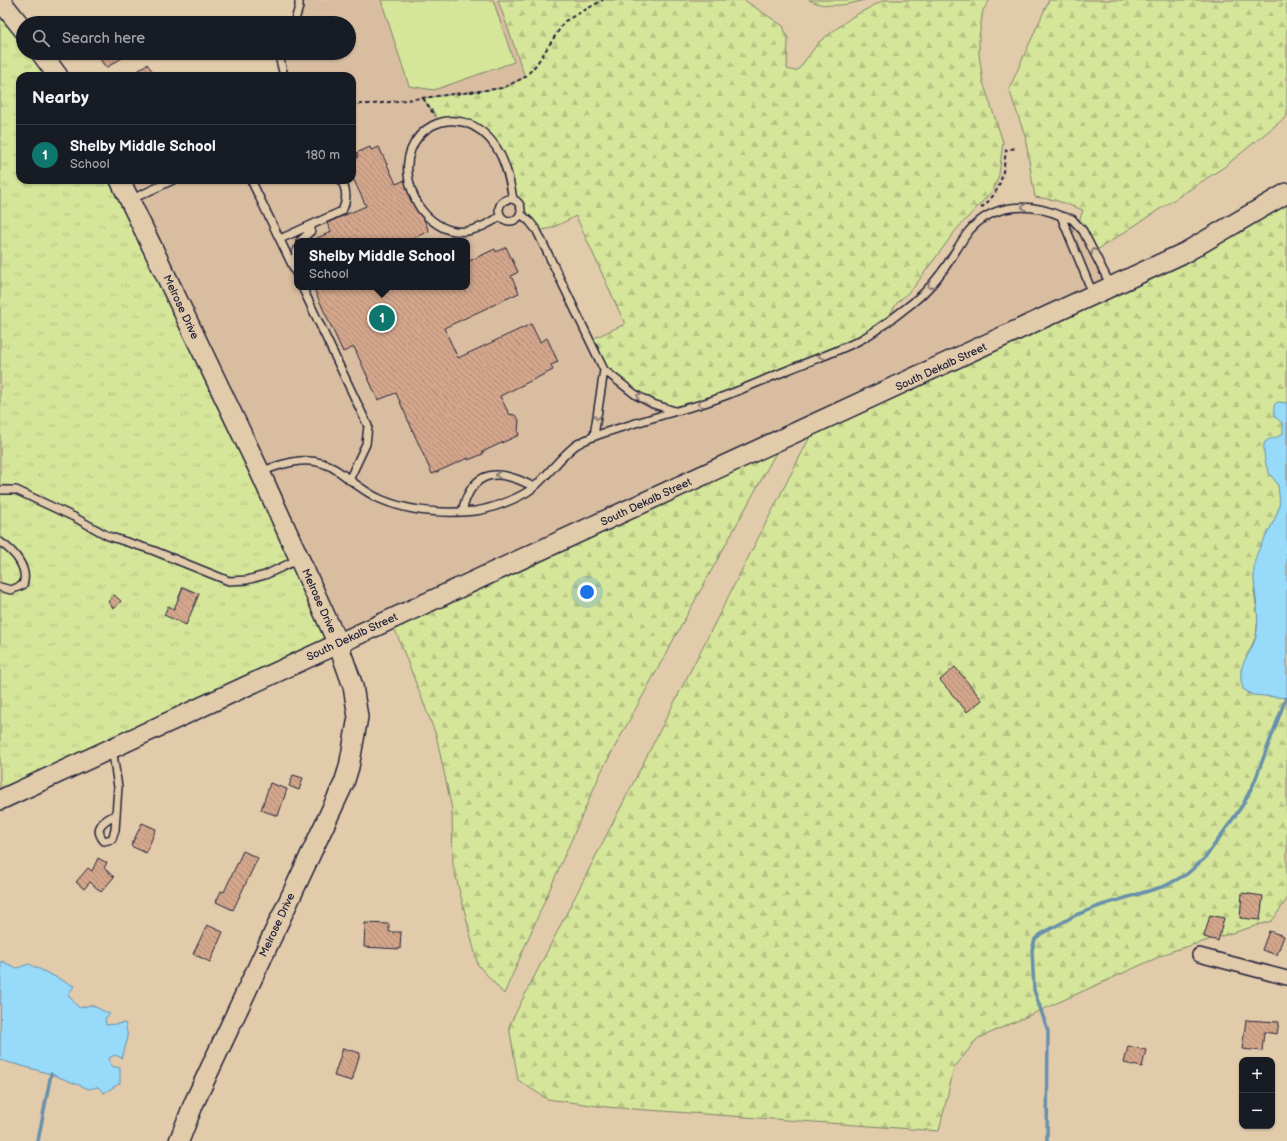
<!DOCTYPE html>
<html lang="en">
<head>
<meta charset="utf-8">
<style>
	body { margin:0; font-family:"Balsamiq Sans",sans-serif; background:#20242c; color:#f1f3f6 }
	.controls { position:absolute; right:12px; bottom:12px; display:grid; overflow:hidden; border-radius:8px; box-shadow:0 1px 3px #0004 }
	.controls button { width:36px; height:36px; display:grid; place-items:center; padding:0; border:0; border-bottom:1px solid #363941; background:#171b24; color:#f1f3f6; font:20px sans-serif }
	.you { position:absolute; left:587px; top:592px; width:14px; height:14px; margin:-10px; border:3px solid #fff; border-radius:50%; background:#1a73e8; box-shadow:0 0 0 6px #1a73e833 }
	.badge { display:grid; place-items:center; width:26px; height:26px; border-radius:50%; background:#0f766e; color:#fff; font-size:13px; font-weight:700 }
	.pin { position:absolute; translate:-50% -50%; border:2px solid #fff; box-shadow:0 1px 4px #0006 }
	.popup { position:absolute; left:294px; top:238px; width:176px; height:52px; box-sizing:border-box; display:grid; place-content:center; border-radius:8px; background:#171b24; filter:drop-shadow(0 1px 3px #0005); font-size:13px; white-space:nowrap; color:#9ea1a6 }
	.popup b { font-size:15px; color:#f1f3f6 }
	.popup::after { content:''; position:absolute; left:50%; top:100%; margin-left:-8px; border:8px solid transparent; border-top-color:#171b24 }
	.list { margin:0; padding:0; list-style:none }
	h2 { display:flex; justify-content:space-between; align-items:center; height:52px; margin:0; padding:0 16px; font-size:17px }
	h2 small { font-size:13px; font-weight:400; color:#9ea1a6 }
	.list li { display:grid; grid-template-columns:26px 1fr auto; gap:12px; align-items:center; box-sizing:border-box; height:60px; padding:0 16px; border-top:1px solid #363941 }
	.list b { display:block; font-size:15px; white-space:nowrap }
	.list p { margin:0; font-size:13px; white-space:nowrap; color:#9ea1a6 }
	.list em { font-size:13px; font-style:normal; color:#9ea1a6 }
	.icon { flex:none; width:22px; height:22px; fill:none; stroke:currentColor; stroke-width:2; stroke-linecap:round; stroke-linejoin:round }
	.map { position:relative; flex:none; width:1287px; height:1141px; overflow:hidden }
	.search { position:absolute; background:#171b24; box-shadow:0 1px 3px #0004; left:16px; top:16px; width:340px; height:44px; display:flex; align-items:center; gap:10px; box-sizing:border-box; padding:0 14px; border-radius:22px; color:#9ea1a6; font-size:15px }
	.panel { position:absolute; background:#171b24; box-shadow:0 1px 3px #0004; left:16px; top:72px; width:340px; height:112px; border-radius:12px }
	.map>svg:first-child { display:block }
	.built { fill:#d9bda0; fill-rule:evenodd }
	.grass { fill:url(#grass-tufts); stroke:#7c846a }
	.forest { fill:url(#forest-firs); stroke:#7c846a }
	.park { fill:#d5e599; stroke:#7c846a }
	.water { fill:#97daf9; stroke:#6890ad }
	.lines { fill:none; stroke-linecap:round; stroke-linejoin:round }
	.stream { stroke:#6890ad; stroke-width:3.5 }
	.building { fill:url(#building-back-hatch); stroke:#22223b }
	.lane-casing { stroke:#22223b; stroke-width:10 }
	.street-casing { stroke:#22223b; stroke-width:16 }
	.secondary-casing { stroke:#22223b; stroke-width:22 }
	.path { stroke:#22223b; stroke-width:2; stroke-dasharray:4 3; stroke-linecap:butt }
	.lane { stroke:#e1cbab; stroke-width:7 }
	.street { stroke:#e1cbab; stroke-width:13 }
	.secondary { stroke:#e1cbab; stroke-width:19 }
	.oneway { stroke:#827673 }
	.labels { text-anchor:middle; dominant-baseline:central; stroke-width:3; stroke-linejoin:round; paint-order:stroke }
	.street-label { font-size:11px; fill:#22223b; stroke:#e1cbab }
</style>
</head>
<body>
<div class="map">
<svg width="1287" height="1141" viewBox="0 0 1287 1141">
	<defs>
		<pattern id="grass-tufts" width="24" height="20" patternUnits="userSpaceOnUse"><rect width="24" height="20" fill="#d5e599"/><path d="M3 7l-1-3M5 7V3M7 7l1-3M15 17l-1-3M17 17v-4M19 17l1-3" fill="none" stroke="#b7c485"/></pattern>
		<pattern id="forest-firs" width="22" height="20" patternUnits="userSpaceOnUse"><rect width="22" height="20" fill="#d5e599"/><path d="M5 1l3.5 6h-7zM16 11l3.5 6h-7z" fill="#b7c485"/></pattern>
		<pattern id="building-back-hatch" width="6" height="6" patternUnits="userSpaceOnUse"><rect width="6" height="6" fill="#d4a78c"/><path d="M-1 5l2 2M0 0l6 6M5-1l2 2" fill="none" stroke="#ac8874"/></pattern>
	</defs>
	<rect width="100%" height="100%" fill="#e1cbab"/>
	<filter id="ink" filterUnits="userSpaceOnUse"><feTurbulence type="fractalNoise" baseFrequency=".025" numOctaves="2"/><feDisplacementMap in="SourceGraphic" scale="8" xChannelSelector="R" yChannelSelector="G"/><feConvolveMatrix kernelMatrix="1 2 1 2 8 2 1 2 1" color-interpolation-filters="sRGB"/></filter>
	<g filter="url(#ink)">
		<path class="built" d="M299,0H498L525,77L503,88L424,99L439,122H465L496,147L517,201L520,204L521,214L528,220L590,340H860L921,295L966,237L986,217L1024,206L1078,225L1111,287L338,644L124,180H352V76H284L281,53H349V23H294ZM297,241H467V287H297Z"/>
		<path class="grass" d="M0,0L23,29V53H41L58,76H20V180H120L338,644L0,800Z"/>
		<path class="forest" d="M498,0H744L783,26L788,39L787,69L795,71L798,70L819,42L852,17L884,0H990L983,10L979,37V55L983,82L1003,142L999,175L994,189L956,230L913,288L897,303L883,326L860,340L739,391L675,411L653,404L604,370L590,340L625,324L576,216L552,228L537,231L521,214V208L515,200L500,154L476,127L440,122L423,98L503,88L525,77Z
			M1049,0H1287V116L1224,167L1094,252L1078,225L1083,210L1055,200L1035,197L1025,136L1009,89Z
			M1287,193V512L1277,513L1254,590L1258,619L1256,636L1241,670L1247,693L1287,698V899L1272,921L1172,951L977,1039L954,1068L939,1131L606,1107L547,1099L518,1080L509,1026L817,423Z
			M784,438L601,772L504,994L478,965L453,865L452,809L436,735L391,619Z"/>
		<path class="park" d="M381,0H493L514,62L434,90L409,86Z
			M809,0H865C847,5 827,9 809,0Z"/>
		<path class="water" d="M1278,402L1287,403V698L1252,695L1243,689C1235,663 1251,657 1256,636C1262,611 1250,585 1255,560C1259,544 1274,526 1279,507C1280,502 1279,492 1278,486C1276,480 1269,475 1267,468C1265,463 1262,445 1265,442C1270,437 1278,439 1283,433V424L1274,416V405Z
			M1,961L17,968L29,964L74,986L68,995L79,1008L91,1005L110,1014L105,1018L106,1025L125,1023L128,1037L122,1058L115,1055L109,1058L111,1066L120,1068V1083L104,1093L98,1087L89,1089L51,1074L0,1060Z"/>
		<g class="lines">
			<path class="stream" d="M38,1141L51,1074
				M1047,1141L1048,1031L1034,990L1032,950L1035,939L1041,934L1076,915L1102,905L1165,886L1187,874L1205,858L1242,806L1254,783L1286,698"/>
		</g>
		<path class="building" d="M96,53H130L106,68Z
			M147,64L156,76H131Z
			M370,147L371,150L379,147L396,184L405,180L411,201L424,220L429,231L407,241H310L331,232L327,223L366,206L352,176V160L358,157L356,153Z
			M506,247L518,272L511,276L519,293L444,328L458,358L531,324L540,342L547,338L558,362L551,365L553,370L500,396L509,414L515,415L519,420L518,431L519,435L482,452L483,454L468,460V458L432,474L396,393L378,400L354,347L343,352L313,287H467V262L495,249L496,252Z
			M183,587L199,594L186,625L164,615L168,606L174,609Z
			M114,595L121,601L114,609L108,602Z
			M955,667L982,700L967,712L940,680Z
			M293,775L303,778L299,790L289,786Z
			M270,783L287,789L278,816L261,810Z
			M142,823L156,829L146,853L131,846Z
			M243,851L258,858L233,910L216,902L221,891L224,892Z
			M98,858L107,863L104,868L114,877L101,892L90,882L84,889L76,882L88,868L92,871Z
			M1242,893L1263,896L1260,920L1240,918Z
			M1210,915L1224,918L1218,941L1204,937Z
			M365,923L389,924V932H401L400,949L364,947Z
			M207,925L223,932L210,962L193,954Z
			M1269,931L1284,936L1277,955L1262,950Z
			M1246,1020L1279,1022L1277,1034L1264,1032L1262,1051L1242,1049Z
			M1128,1046L1146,1050L1142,1067L1124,1063Z
			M343,1048L360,1053L352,1081L334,1076Z"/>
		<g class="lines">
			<g class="lane-casing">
				<path id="lane" d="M294,23L299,7V0
					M281,53L280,60L284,76
					M251,180L297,275
					M499 210a11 11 0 1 1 22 0a11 11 0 1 1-22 0Z
					M130,200L173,180
					M521,214L530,222L537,231L604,370L636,395L653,404L675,411
					M501,216C481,229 459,239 437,224C423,215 416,204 411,188C392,130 459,93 496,147C506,162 510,182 513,199
					M280,239L342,211C347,201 347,190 341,180
					M300,241L311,231V225
					M297,269L295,257L297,250
					M302,287L368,426L366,444L349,480
					M1093,294L1061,216L1072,219L1083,231L1111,286
					M594,436L604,370
					M260,472C286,462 313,453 338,471C352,481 364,492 380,499C410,512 442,514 475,511C491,509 521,498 534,487C549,474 560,457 576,445C590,436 607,432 623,427C648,419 673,412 698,405C729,396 758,382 788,370C812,360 837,352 860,340C875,332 888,322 902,311C916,301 930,288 941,273C951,260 959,244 969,231C993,203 1030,202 1061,216
					M0,490H16L74,517L108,536L152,550L229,581L247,580L265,575L299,559
					M462,512C472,468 499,468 534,487
					M0,542C14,551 29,568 23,585L11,590L0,587
					M112,748L118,787L115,830L112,839L104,841C93,828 103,821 115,815"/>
			</g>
			<g class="street-casing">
				<path id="street" d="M1199,955L1287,978"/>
			</g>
			<g class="secondary-casing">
				<path id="secondary" d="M0,0L23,29
					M41,53L58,76
					M120,180L260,472L338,644L353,686L358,717L349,767L344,783L194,1103L179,1141
					M0,800L1186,252L1287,193"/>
			</g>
			<path class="path" d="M423,98L435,116
				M352,104H373L503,88L525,77L536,65L565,21L603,0
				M981,208C1002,191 1003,175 1006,150L1016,148"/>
			<use href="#lane" class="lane"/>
			<use href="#street" class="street"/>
			<use href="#secondary" class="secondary"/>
		</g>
		<defs><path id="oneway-chevron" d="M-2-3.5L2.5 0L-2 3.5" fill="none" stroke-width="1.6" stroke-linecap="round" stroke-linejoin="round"/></defs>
		<g class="oneway">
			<use href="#oneway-chevron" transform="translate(1024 207) rotate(180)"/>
			<use href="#oneway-chevron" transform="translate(1094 251) rotate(-116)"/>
			<use href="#oneway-chevron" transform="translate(930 286) rotate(136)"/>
			<use href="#oneway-chevron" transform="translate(821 356) rotate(157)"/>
			<use href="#oneway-chevron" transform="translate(639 396) rotate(-149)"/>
			<use href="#oneway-chevron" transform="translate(700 404) rotate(162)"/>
			<use href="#oneway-chevron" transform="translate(597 417) rotate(99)"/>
			<use href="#oneway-chevron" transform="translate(498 475) rotate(178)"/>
		</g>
	</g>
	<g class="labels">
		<g class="street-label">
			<text transform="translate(181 307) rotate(65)">Melrose Drive</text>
			<text transform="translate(941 367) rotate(-25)">South Dekalb Street</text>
			<text transform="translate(646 502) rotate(-25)">South Dekalb Street</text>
			<text transform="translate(319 601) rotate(66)">Melrose Drive</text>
			<text transform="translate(352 637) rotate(-25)">South Dekalb Street</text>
			<text transform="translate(277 925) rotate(-65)">Melrose Drive</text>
		</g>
	</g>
</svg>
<div class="controls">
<button>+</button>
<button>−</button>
</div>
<div class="you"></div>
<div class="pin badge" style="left:382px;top:318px">1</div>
<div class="popup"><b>Shelby Middle School</b>School</div>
<div class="search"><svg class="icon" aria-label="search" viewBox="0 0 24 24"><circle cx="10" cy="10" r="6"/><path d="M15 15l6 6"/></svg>Search here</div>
<section class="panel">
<h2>Nearby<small></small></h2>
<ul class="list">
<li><span class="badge">1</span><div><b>Shelby Middle School</b><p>School</p></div><em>180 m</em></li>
</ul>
</section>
</div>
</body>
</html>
